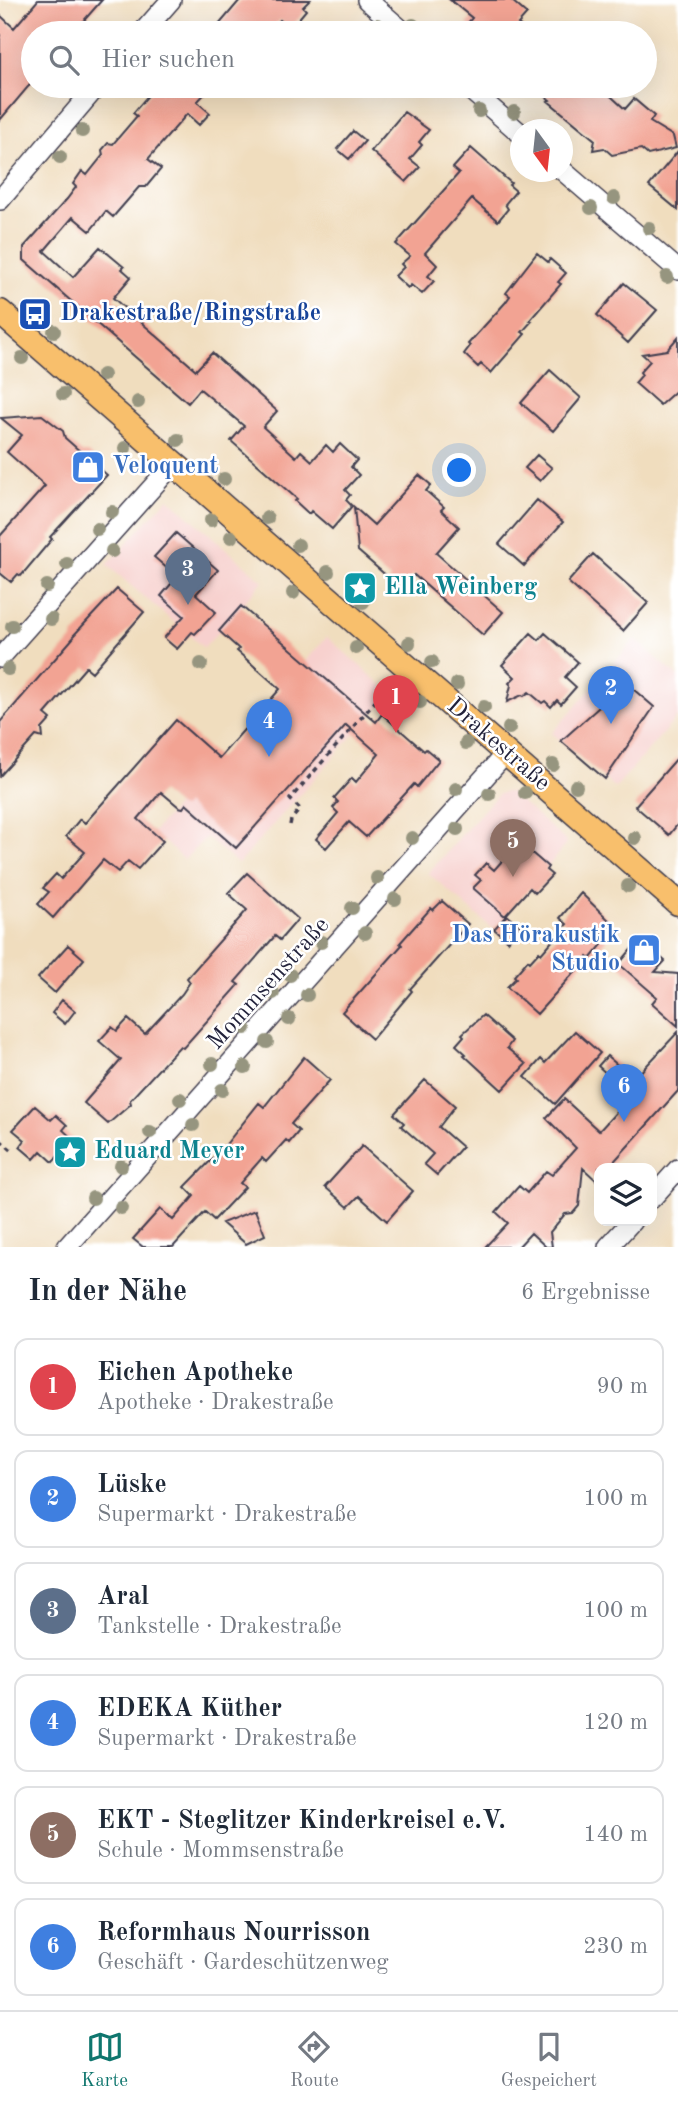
<!DOCTYPE html>
<html lang="de">
<head>
<meta charset="utf-8">
<style>
	body { margin:0; font-family:"Old Standard TT",serif; background:#f6f6f7; color:#1f2937 }
	.controls { position:absolute; right:21px; bottom:21px; display:grid; overflow:hidden; border-radius:14px; box-shadow:0 7px 28px #0002 }
	.controls button { width:63px; height:63px; display:grid; place-items:center; padding:0; border:0; border-bottom:2px solid #e0e1e3; background:#fff; color:#1f2937; font:35px sans-serif }
	.compass { position:absolute; left:510px; top:119px; width:63px; height:63px; border-radius:50%; background:#fff; box-shadow:0 7px 28px #0002; rotate:165deg }
	.you { position:absolute; left:460px; top:471px; width:24px; height:24px; margin:-18px; border:5px solid #fff; border-radius:50%; background:#1a73e8; box-shadow:0 0 0 10px #1a73e833 }
	.badge { display:grid; place-items:center; width:46px; height:46px; border-radius:50%; background:#0f766e; color:#fff; font-size:23px; font-weight:700 }
	.pin { position:absolute; translate:-50% -58px; filter:drop-shadow(0 2px 4px #0008) }
	.pin::after { content:''; position:absolute; top:37px; width:24px; height:21px; background:inherit; clip-path:polygon(0 0,100% 0,50% 100%) }
	.list { margin:0; padding:0; list-style:none }
	h2 { display:flex; justify-content:space-between; align-items:center; height:91px; margin:0; padding:0 28px; font-size:30px }
	h2 small { font-size:23px; font-weight:400; color:#747a83 }
	.list li { display:grid; grid-template-columns:46px 1fr auto; gap:21px; align-items:center; box-sizing:border-box; height:98px; margin:0 14px 14px; padding:0 14px; border:2px solid #e0e1e3; border-radius:14px }
	.list b { display:block; font-size:26px; white-space:nowrap }
	.list p { margin:0; font-size:23px; white-space:nowrap; color:#747a83 }
	.list em { font-size:23px; font-style:normal; color:#747a83 }
	.icon { flex:none; width:38px; height:38px; fill:none; stroke:currentColor; stroke-width:2; stroke-linecap:round; stroke-linejoin:round }
	.map { position:relative; flex:none; width:678px; height:1247px; overflow:hidden }
	.search { position:absolute; background:#fff; box-shadow:0 7px 28px #0002; left:21px; right:21px; top:21px; height:77px; display:flex; align-items:center; gap:18px; box-sizing:border-box; padding:0 24px; border-radius:38px; color:#747a83; font-size:26px }
	.sheet { height:763px; background:#fff }
	nav { display:flex; justify-content:space-around; align-items:center; box-sizing:border-box; height:98px; border-top:2px solid #e0e1e3; background:#fff; font-size:19px; color:#747a83 }
	nav a { display:grid; justify-items:center; gap:4px }
	nav .on { color:#0f766e }
	.map>svg:first-child { display:block }
	.built { fill:#f7d0ce }
	.building { fill:#f2a393 }
	.lines { fill:none; stroke-linecap:round; stroke-linejoin:round }
	.minor-casing { stroke:#413e4f; stroke-width:22 }
	.major-casing { stroke:#413e4f; stroke-width:27 }
	.path { stroke:#413e4f; stroke-width:3.5; stroke-dasharray:5 5; stroke-linecap:butt }
	.minor { stroke:#fff; stroke-width:19 }
	.major { stroke:#f8bf6c; stroke-width:24 }
	.tree { fill:#96957f }
	.labels { text-anchor:middle; dominant-baseline:central; stroke-width:5; stroke-linejoin:round; paint-order:stroke }
	.transit-label { font-size:24px; font-weight:bold; fill:#164399; stroke:#fff; text-anchor:start }
	.shop-label { font-size:24px; font-weight:bold; fill:#366cbe; stroke:#fff; text-anchor:start }
	.culture-label { font-size:24px; font-weight:bold; fill:#0d838f; stroke:#fff; text-anchor:start }
	.street-label { font-size:24px; fill:#22223b; stroke:#fff }
</style>
</head>
<body>
<div class="map">
<svg width="678" height="1247" viewBox="0 0 678 1247">
	<rect width="100%" height="100%" fill="#fff"/>
	<filter id="ink" filterUnits="userSpaceOnUse"><feTurbulence type="fractalNoise" baseFrequency=".0143" numOctaves="2"/><feDisplacementMap in="SourceGraphic" scale="14" xChannelSelector="R" yChannelSelector="G"/><feConvolveMatrix kernelMatrix="1 2 1 2 8 2 1 2 1" color-interpolation-filters="sRGB"/></filter>
	<filter id="wash" filterUnits="userSpaceOnUse"><feTurbulence type="fractalNoise" baseFrequency=".00686" numOctaves="4" result="noise"/><feDisplacementMap in="SourceGraphic" scale="28" xChannelSelector="R" yChannelSelector="G"/><feGaussianBlur stdDeviation="1.57" result="paint"/><feColorMatrix in="noise" values="0 0 0 0 0 0 0 0 0 0 0 0 0 0 0 0 0 1.4 0 .05"/><feComposite in="paint" operator="in"/></filter>
	<g filter="url(#wash)">
		<rect width="100%" height="100%" fill="#f0ddbe"/>
		<path class="built" d="M168,498L263,581L204,648L107,565Z
			M327,637L391,693L238,864L206,837L184,860L153,832Z
			M635,639L678,677V716L615,788L552,733Z
			M504,792H510L567,842L548,867L525,847L522,840L516,841L515,847L494,870L486,863L475,874L481,880L474,889L505,916L493,929L428,873L497,795Z"/>
		<g id="blocks">
			<path class="building" d="M38,0H102L73,33H33V81L0,120V15L14,28Z
				M240,0H310L303,7L306,10L290,29L280,20L268,33H212Z
				M450,0H511L527,14L518,24L530,33H477L467,24L472,18Z
				M156,86H212L197,102L210,113L199,125L187,114L148,159L161,169L146,187H139L113,217L106,211L90,231L73,217L44,251L73,277L100,247L124,267L122,269L131,277L113,298L196,370L212,353L277,411L263,427L296,457L301,451L312,461L326,445L333,452L340,444L357,460L351,467L359,475L345,490L350,495L346,500L352,506L332,529L311,511L309,514L295,501L297,499L231,441L244,426L200,389L188,403L24,260V247L67,199L76,187L73,184L82,171L87,175L103,155L102,150L108,143L113,144L137,116L133,113Z
				M533,86H588L596,93L601,87L625,109L634,99L654,116L650,122L673,136L676,148L648,155L641,149L612,155L604,148L593,150L595,140L548,101L550,100Z
				M404,112L429,130L419,142L422,145L410,159L420,167L406,182L371,151Z
				M353,131L365,141L349,159L337,149Z
				M471,148L511,183L509,185L516,191L505,204L508,209L498,221L472,199L425,253L437,265L428,276L434,281L422,294L411,285L408,288L395,276L404,267L401,264L410,256L396,244L459,173L453,168Z
				M678,151V210L649,186Z
				M537,253L548,262L550,259L566,273L558,282L561,284L530,320L532,321L522,332L525,334L491,373L481,364L478,367L464,354L470,346L468,344L505,303L510,296L506,293Z
				M624,283L657,310L628,343L597,315Z
				M678,337V389L660,405L635,383L642,375L640,372L650,361L642,354L667,350Z
				M550,370L581,398L553,431L521,403Z
				M42,415L63,431L65,438L82,453H88L97,460V466L107,475L50,537L52,539L21,576L18,574L11,582L0,573V536L45,486L7,452L22,435L1,418Z
				M537,455L552,468L540,481L525,468Z
				M419,475L431,485L426,491L444,507L441,510L459,527L436,553L503,612L483,635L414,575L399,591L388,582L390,579L358,551L354,507L374,525Z
				M537,500L563,522L524,566L499,544Z
				M176,533L218,570L196,594L216,612L195,634L192,632L177,649L164,638L184,616L161,596L177,577L154,557Z
				M593,554L648,603L623,631L568,582Z
				M117,589L144,612L92,672L86,667L45,714L51,719L42,729L43,738L36,736L0,776V722L74,637L73,636Z
				M241,606L376,722L382,714L424,751L426,749L439,760L417,787L414,784L366,837L349,822L326,848L316,839L338,813L333,808L338,802L334,798L352,778L356,782L379,754L346,725L236,848L186,804L183,808L179,807L161,792L138,819L163,841L138,869L128,861L118,872L103,860L53,918L38,904L49,892L43,888L56,874L61,879L85,852L66,836L80,819L85,823L176,720L219,758L280,689L237,651L239,649L219,631Z
				M531,633L539,640L545,633L578,662L565,677L576,687L561,704L557,700L551,707L545,701L542,703L529,692L524,696L522,695L507,702L511,685L509,683L515,677L502,665Z
				M626,683L654,707L605,779L561,741Z
				M678,757V824L669,835L635,806Z
				M519,842L548,867L546,870L552,875L535,893L530,888L505,916L473,888L481,880L475,875L486,863L494,870Z
				M247,873L298,919L280,940L275,936L235,982L239,985L183,1048L180,1046L130,1100L131,1104L108,1124L84,1103L121,1060L99,1041L112,1027L117,1031L128,1019L145,1034L182,994L190,982L187,978L247,910L228,893Z
				M581,893L612,923L602,935L606,940L590,959L588,957L537,1014L507,987L516,978L514,976L528,960L530,962L539,952L541,954L567,924L560,918Z
				M442,901L468,924L410,989L412,991L372,1039L342,1012L402,945L400,943L431,908L433,910Z
				M507,915L521,927L508,941L494,929Z
				M640,939L665,961L655,972L678,974V1026L652,1003L657,997L619,964Z
				M68,945L84,959L55,993L38,978Z
				M62,1000L75,1011L65,1024L52,1013Z
				M483,1015L512,1041L507,1048L526,1064L502,1090L464,1055L466,1054L456,1045L464,1036L462,1034Z
				M575,1031L600,1053L555,1104L525,1077L541,1059L545,1063Z
				M678,1032V1091L608,1168H599V1183L583,1168L579,1206L573,1213L565,1214L550,1232L552,1247H546L531,1233L518,1247H485L508,1223L496,1212L519,1186L527,1193L546,1171L552,1175L576,1148L546,1118L564,1099L599,1131L631,1096L598,1066L607,1056L634,1079Z
				M304,1057L330,1080L291,1124L299,1131L289,1143L286,1140L266,1162L262,1158L240,1183L245,1187L214,1220L205,1212L173,1247H143L133,1239L160,1209L173,1220L194,1196L185,1187L223,1148L259,1103L264,1107Z
				M425,1080L455,1106L439,1127L462,1147L437,1175L424,1164L433,1154L401,1126L404,1123L394,1114Z
				M35,1106L51,1120L56,1115L67,1125L63,1130L73,1139L53,1162L41,1151L34,1159L20,1147L25,1140L13,1130Z
				M362,1146L413,1191L387,1221L359,1196L348,1207L325,1187Z
				M255,1210L265,1235L246,1244L222,1223Z"/>
		</g>
	</g>
	<g filter="url(#ink)">
		<use href="#blocks" fill-opacity="0" stroke="#413e4f" stroke-width="2"/>
		<g class="lines">
			<g class="minor-casing">
				<path id="minor" d="M367,0L405,33
					M142,33L171,0
					M466,86L520,133
					M562,170L678,270
					M0,200L97,86
					M0,658L174,463
					M652,1198L678,1169
					M67,1247L507,752
					M608,1247L632,1221"/>
			</g>
			<g class="major-casing">
				<path id="major" d="M0,312L678,903"/>
			</g>
			<path class="path" d="M290,825L291,820L300,809L290,799L388,687
				M0,1140L15,1153"/>
			<use href="#minor" class="minor"/>
			<use href="#major" class="major"/>
		</g>
		<g class="tree">
			<circle cx="377" cy="25" r="7"/>
			<circle cx="413" cy="25" r="7"/>
			<circle cx="479" cy="111" r="7"/>
			<circle cx="514" cy="112" r="7"/>
			<circle cx="82" cy="131" r="7"/>
			<circle cx="60" cy="157" r="7"/>
			<circle cx="614" cy="198" r="7"/>
			<circle cx="591" cy="208" r="7"/>
			<circle cx="649" cy="228" r="7"/>
			<circle cx="667" cy="277" r="7"/>
			<circle cx="54" cy="331" r="7"/>
			<circle cx="22" cy="358" r="7"/>
			<circle cx="103" cy="375" r="7"/>
			<circle cx="63" cy="394" r="7"/>
			<circle cx="138" cy="402" r="7"/>
			<circle cx="178" cy="440" r="7"/>
			<circle cx="125" cy="448" r="7"/>
			<circle cx="224" cy="479" r="7"/>
			<circle cx="112" cy="512" r="7"/>
			<circle cx="267" cy="518" r="7"/>
			<circle cx="211" cy="520" r="7"/>
			<circle cx="97" cy="529" r="7"/>
			<circle cx="231" cy="537" r="7"/>
			<circle cx="298" cy="545" r="7"/>
			<circle cx="112" cy="551" r="7"/>
			<circle cx="67" cy="564" r="7"/>
			<circle cx="328" cy="572" r="7"/>
			<circle cx="47" cy="586" r="7"/>
			<circle cx="293" cy="593" r="7"/>
			<circle cx="363" cy="602" r="7"/>
			<circle cx="51" cy="619" r="7"/>
			<circle cx="12" cy="626" r="7"/>
			<circle cx="409" cy="643" r="7"/>
			<circle cx="356" cy="648" r="7"/>
			<circle cx="432" cy="662" r="7"/>
			<circle cx="201" cy="664" r="7"/>
			<circle cx="8" cy="669" r="7"/>
			<circle cx="457" cy="684" r="7"/>
			<circle cx="420" cy="702" r="7"/>
			<circle cx="484" cy="707" r="7"/>
			<circle cx="509" cy="728" r="7"/>
			<circle cx="466" cy="743" r="7"/>
			<circle cx="553" cy="765" r="7"/>
			<circle cx="576" cy="786" r="7"/>
			<circle cx="456" cy="789" r="7"/>
			<circle cx="525" cy="793" r="7"/>
			<circle cx="489" cy="794" r="7"/>
			<circle cx="457" cy="829" r="7"/>
			<circle cx="412" cy="838" r="7"/>
			<circle cx="635" cy="838" r="7"/>
			<circle cx="377" cy="878" r="7"/>
			<circle cx="628" cy="886" r="7"/>
			<circle cx="395" cy="899" r="7"/>
			<circle cx="352" cy="908" r="7"/>
			<circle cx="365" cy="933" r="7"/>
			<circle cx="321" cy="942" r="7"/>
			<circle cx="290" cy="975" r="7"/>
			<circle cx="273" cy="993" r="7"/>
			<circle cx="307" cy="995" r="7"/>
			<circle cx="289" cy="1019" r="7"/>
			<circle cx="245" cy="1028" r="7"/>
			<circle cx="267" cy="1042" r="7"/>
			<circle cx="212" cy="1064" r="7"/>
			<circle cx="245" cy="1067" r="7"/>
			<circle cx="222" cy="1090" r="7"/>
			<circle cx="180" cy="1099" r="7"/>
			<circle cx="193" cy="1125" r="7"/>
			<circle cx="150" cy="1132" r="7"/>
			<circle cx="121" cy="1166" r="7"/>
			<circle cx="93" cy="1198" r="7"/>
			<circle cx="121" cy="1208" r="7"/>
		</g>
	</g>
	<defs>
		<g id="bus-square" transform="scale(1.75)"><rect x="-9" y="-9" width="18" height="18" rx="4" fill="#1a4fb4" stroke="#fff"/><path d="M-5-6H5V4H4V6H2V4H-2V6H-4V4H-5ZM-3.5-4V0h7V-4ZM-3.5 1.2v1.5H-2V1.2ZM2 1.2v1.5H3.5V1.2Z" fill="#fff"/></g>
		<g id="shop-square" transform="scale(1.75)"><rect x="-9" y="-9" width="18" height="18" rx="4" fill="#3f7fe0" stroke="#fff"/><path d="M-5-2.5h2.3a2.7 3.5 0 0 1 5.4 0H5L5.5 6h-11ZM-1.5-2.5h3a1.5 2.3 0 0 0-3 0Z" fill="#fff"/></g>
		<g id="sight-square" transform="scale(1.75)"><rect x="-9" y="-9" width="18" height="18" rx="4" fill="#0f9aa8" stroke="#fff"/><path d="M0-6L1.8-2.2L6-1.7L2.9 1.2L3.7 5.4L0 3.3L-3.7 5.4L-2.9 1.2L-6-1.7L-1.8-2.2Z" fill="#fff"/></g>
	</defs>
	<g fill-rule="evenodd">
		<use href="#bus-square" x="35" y="314"/>
		<use href="#shop-square" x="88" y="467"/>
		<use href="#sight-square" x="360" y="588"/>
		<use href="#shop-square" x="644" y="950"/>
		<use href="#sight-square" x="70" y="1152"/>
	</g>
	<g class="labels">
		<g class="transit-label">
			<text x="60" y="314">Drakestraße/Ringstraße</text>
		</g>
		<g class="shop-label">
			<text x="112" y="467">Veloquent</text>
			<text x="620" y="936" text-anchor="end">Das Hörakustik<tspan x="620" dy="28">Studio</tspan></text>
		</g>
		<g class="culture-label">
			<text x="384" y="588">Ella Weinberg</text>
			<text x="94" y="1152">Eduard Meyer</text>
		</g>
		<g class="street-label">
			<text transform="translate(498 745) rotate(41)">Drakestraße</text>
			<text transform="translate(269 984) rotate(-48)">Mommsenstraße</text>
		</g>
	</g>
</svg>
<div class="controls">
<button><svg class="icon" aria-label="layers" viewBox="0 0 24 24"><path d="M12 4l9 5-9 5-9-5zM3 14l9 5 9-5"/></svg></button>
</div>
<svg class="compass" viewBox="-18 -18 36 36"><path d="M0-13l5 13h-10z" fill="#e53935"/><path d="M0 13l5-13h-10z" fill="#747a83"/></svg>
<div class="you"></div>
<div class="pin badge" style="left:396px;top:733px;background:#e0444e">1</div>
<div class="pin badge" style="left:611px;top:724px;background:#3f7fe0">2</div>
<div class="pin badge" style="left:188px;top:605px;background:#5c6f8a">3</div>
<div class="pin badge" style="left:269px;top:757px;background:#3f7fe0">4</div>
<div class="pin badge" style="left:513px;top:877px;background:#8d6e63">5</div>
<div class="pin badge" style="left:624px;top:1122px;background:#3f7fe0">6</div>
<div class="search"><svg class="icon" aria-label="search" viewBox="0 0 24 24"><circle cx="10" cy="10" r="6"/><path d="M15 15l6 6"/></svg>Hier suchen</div>
</div>
<section class="sheet">
<h2>In der Nähe<small>6 Ergebnisse</small></h2>
<ul class="list">
<li><span class="badge" style="background:#e0444e">1</span><div><b>Eichen Apotheke</b><p>Apotheke · Drakestraße</p></div><em>90 m</em></li>
<li><span class="badge" style="background:#3f7fe0">2</span><div><b>Lüske</b><p>Supermarkt · Drakestraße</p></div><em>100 m</em></li>
<li><span class="badge" style="background:#5c6f8a">3</span><div><b>Aral</b><p>Tankstelle · Drakestraße</p></div><em>100 m</em></li>
<li><span class="badge" style="background:#3f7fe0">4</span><div><b>EDEKA Küther</b><p>Supermarkt · Drakestraße</p></div><em>120 m</em></li>
<li><span class="badge" style="background:#8d6e63">5</span><div><b>EKT - Steglitzer Kinderkreisel e.V.</b><p>Schule · Mommsenstraße</p></div><em>140 m</em></li>
<li><span class="badge" style="background:#3f7fe0">6</span><div><b>Reformhaus Nourrisson</b><p>Geschäft · Gardeschützenweg</p></div><em>230 m</em></li>
</ul>
</section>
<nav>
<a class="on"><svg class="icon" aria-label="map" viewBox="0 0 24 24"><path d="M3 6l6-2 6 2 6-2v14l-6 2-6-2-6 2zM9 4v14M15 6v14"/></svg>Karte</a>
<a><svg class="icon" aria-label="directions" viewBox="0 0 24 24"><path d="M12 3l9 9-9 9-9-9zM9 14v-3h6M13 9l2 2-2 2"/></svg>Route</a>
<a><svg class="icon" aria-label="saved" viewBox="0 0 24 24"><path d="M7 4h10v16l-5-4-5 4z"/></svg>Gespeichert</a>
</nav>
</body>
</html>
